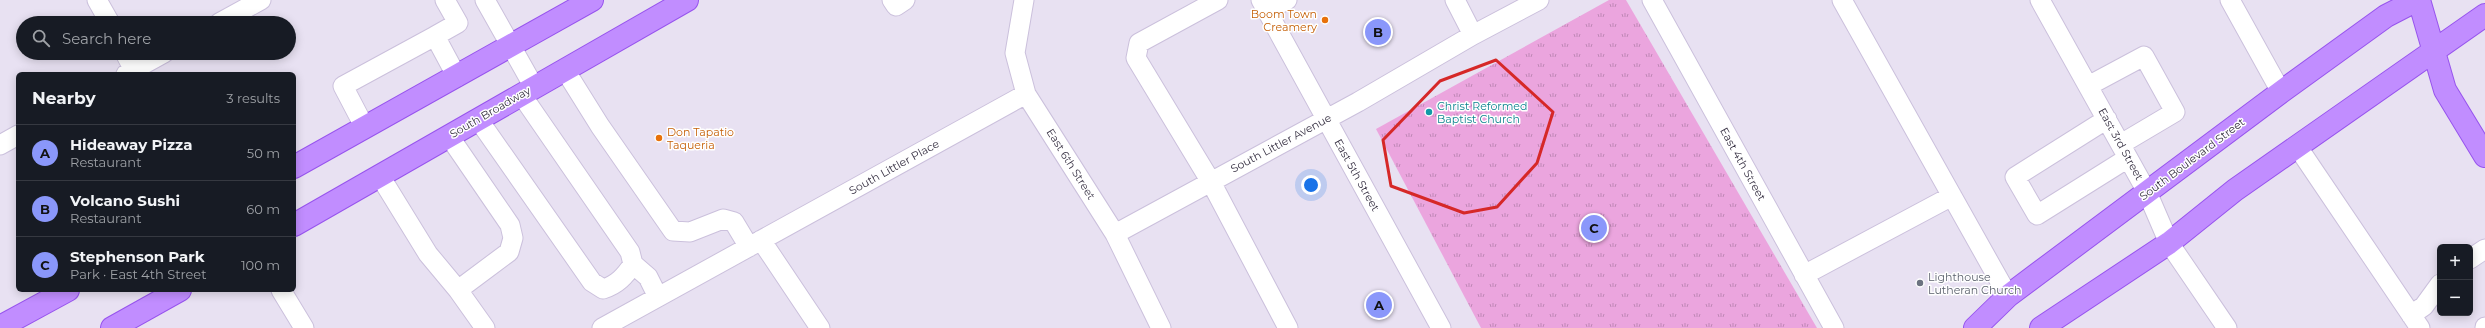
<!DOCTYPE html>
<html lang="en">
<head>
<meta charset="utf-8">
<style>
	body { margin:0; font-family:Montserrat,sans-serif; background:#242831; color:#f1f3f6 }
	.controls { position:absolute; right:12px; bottom:12px; display:grid; overflow:hidden; border-radius:6px; box-shadow:0 2px 10px #0003 }
	.controls button { width:36px; height:36px; display:grid; place-items:center; padding:0; border:0; border-bottom:1px solid #363941; background:#171b24; color:#f1f3f6; font:20px sans-serif }
	.you { position:absolute; left:1311px; top:185px; width:14px; height:14px; margin:-10px; border:3px solid #fff; border-radius:50%; background:#1a73e8; box-shadow:0 0 0 6px #1a73e833 }
	.badge { display:grid; place-items:center; width:26px; height:26px; border-radius:50%; background:#8a97fa; color:#111; font-size:13px; font-weight:700 }
	.pin { position:absolute; translate:-50% -50%; border:2px solid #fff; box-shadow:0 1px 4px #0006 }
	.list { margin:0; padding:0; list-style:none }
	h2 { display:flex; justify-content:space-between; align-items:center; height:52px; margin:0; padding:0 16px; font-size:17px }
	h2 small { font-size:13px; font-weight:400; color:#9ea1a6 }
	.list li { display:grid; grid-template-columns:26px 1fr auto; gap:12px; align-items:center; box-sizing:border-box; height:56px; padding:0 16px; border-top:1px solid #363941 }
	.list b { display:block; font-size:15px; white-space:nowrap }
	.list p { margin:0; font-size:13px; white-space:nowrap; color:#9ea1a6 }
	.list em { font-size:13px; font-style:normal; color:#9ea1a6 }
	.icon { flex:none; width:22px; height:22px; fill:none; stroke:currentColor; stroke-width:2; stroke-linecap:round; stroke-linejoin:round }
	.map { position:relative; flex:none; width:2485px; height:328px; overflow:hidden }
	.search { position:absolute; background:#171b24; box-shadow:0 2px 10px #0003; left:16px; top:16px; width:280px; height:44px; display:flex; align-items:center; gap:10px; box-sizing:border-box; padding:0 14px; border-radius:22px; color:#9ea1a6; font-size:15px }
	.panel { position:absolute; background:#171b24; box-shadow:0 2px 10px #0003; left:16px; top:72px; width:280px; height:220px; border-radius:6px }
	.map>svg:first-child { display:block }
	.park { fill:url(#park-tufts) }
	.lines { fill:none; stroke-linecap:round; stroke-linejoin:round }
	.minor-casing { stroke:#cbc0dc; stroke-width:21 }
	.major-casing { stroke:#9754ed; stroke-width:24 }
	.minor { stroke:#fff; stroke-width:19 }
	.major { stroke:#c18dff; stroke-width:22 }
	.marked { fill:none; stroke:#d62828; stroke-width:3; stroke-linejoin:round }
	.food-dot { fill:#e8710a; stroke:#fff; stroke-width:1.5 }
	.culture-dot { fill:#0f9aa8; stroke:#fff; stroke-width:1.5 }
	.worship-dot { fill:#6b7280; stroke:#fff; stroke-width:1.5 }
	.labels { text-anchor:middle; dominant-baseline:central; stroke-width:3; stroke-linejoin:round; paint-order:stroke }
	.food-label { font-size:11px; fill:#c56008; stroke:#fff; text-anchor:end }
	.culture-label { font-size:11px; fill:#0d838f; stroke:#fff; text-anchor:start }
	.street-label { font-size:11px; fill:#383244; stroke:#fff }
	.worship-label { font-size:11px; fill:#5b616d; stroke:#fff; text-anchor:start }
</style>
</head>
<body>
<div class="map">
<svg width="2485" height="328" viewBox="0 0 2485 328">
	<defs>
		<pattern id="park-tufts" width="24" height="20" patternUnits="userSpaceOnUse"><rect width="24" height="20" fill="#eba5de"/><path d="M3 7l-1-3M5 7V3M7 7l1-3M15 17l-1-3M17 17v-4M19 17l1-3" fill="none" stroke="#bf87b6"/></pattern>
	</defs>
	<rect width="100%" height="100%" fill="#e8e1f2"/>
	<path class="park" d="M1609,0H1626L1817,328H1481L1376,129Z"/>
	<g class="lines">
		<g class="minor-casing">
			<path id="minor" d="M97,0L110,23
				M445,0L458,23L435,36L457,77
				M485,0L534,87
				M892,0L896,6L905,0
				M1024,0L1015,53L1026,94L1115,234L1161,328
				M1218,0L1139,43L1136,58L1211,182L1288,328
				M1261,0L1441,328
				M1455,0L1473,35
				M1652,0L1834,328
				M1842,0L2008,296
				M2040,0L2147,192L2169,243L2227,328
				M2230,0L2281,92
				M1267,10L1287,0
				M219,23L261,0
				M125,53L136,74
				M565,70L600,126L673,231L690,232L723,219L734,222L749,247
				M126,74L164,53
				M2088,86L2144,56L2175,112L2121,144
				M478,119L592,282L603,289C617,285 625,276 633,264L630,252L521,94
				M2107,119L2015,177L2037,215L2128,158
				M365,128L343,86L435,36
				M449,136L510,225L513,238L509,252L458,290
				M0,145L18,135
				M2297,146L2420,328
				M380,176L428,254L458,290L485,328
				M1115,234L1358,102L1473,35L1539,0
				M761,240L820,328
				M2470,259L2485,249
				M633,264L648,277L658,297
				M1804,275L1952,196
				M281,290L304,328
				M2411,315L2424,306L2440,284
				M602,328L1026,94
				M2485,328V327"/>
		</g>
		<g class="major-casing">
			<path id="major" d="M2419,0L2445,90L2485,156
				M294,167L592,0
				M294,225L687,0
				M0,327L68,290
				M112,328L180,290
				M1975,328L2008,296L2281,92L2386,16L2417,0
				M2041,328L2169,243L2235,190L2485,15"/>
		</g>
		<use href="#minor" class="minor"/>
		<use href="#major" class="major"/>
	</g>
	<path class="marked" d="M1496,60L1553,112L1537,163L1497,207L1464,213L1391,186L1383,140L1440,81Z"/>
	<g class="food-dot">
		<circle cx="1325" cy="20" r="4"/>
		<circle cx="659" cy="138" r="4"/>
	</g>
	<circle class="culture-dot" cx="1429" cy="112" r="4"/>
	<circle class="worship-dot" cx="1920" cy="283" r="4"/>
	<g class="labels">
		<g class="food-label">
			<text x="1317" y="14">Boom Town<tspan x="1317" dy="13">Creamery</tspan></text>
			<text x="667" y="132" text-anchor="start">Don Tapatio<tspan x="667" dy="13">Taqueria</tspan></text>
		</g>
		<g class="culture-label">
			<text x="1437" y="106">Christ Reformed<tspan x="1437" dy="13">Baptist Church</tspan></text>
		</g>
		<g class="street-label">
			<text transform="translate(490 112) rotate(-30)">South Broadway</text>
			<text transform="translate(1281 143) rotate(-28)">South Littler Avenue</text>
			<text transform="translate(2121 144) rotate(61)">East 3rd Street</text>
			<text transform="translate(2192 159) rotate(-37)">South Boulevard Street</text>
			<text transform="translate(1071 164) rotate(58)">East 6th Street</text>
			<text transform="translate(1743 164) rotate(61)">East 4th Street</text>
			<text transform="translate(894 167) rotate(-29)">South Littler Place</text>
			<text transform="translate(1357 175) rotate(61)">East 5th Street</text>
		</g>
		<g class="worship-label">
			<text x="1928" y="277">Lighthouse<tspan x="1928" dy="13">Lutheran Church</tspan></text>
		</g>
	</g>
</svg>
<div class="controls">
<button>+</button>
<button>−</button>
</div>
<div class="you"></div>
<div class="pin badge" style="left:1379px;top:305px">A</div>
<div class="pin badge" style="left:1378px;top:32px">B</div>
<div class="pin badge" style="left:1594px;top:228px">C</div>
<div class="search"><svg class="icon" aria-label="search" viewBox="0 0 24 24"><circle cx="10" cy="10" r="6"/><path d="M15 15l6 6"/></svg>Search here</div>
<section class="panel">
<h2>Nearby<small>3 results</small></h2>
<ul class="list">
<li><span class="badge">A</span><div><b>Hideaway Pizza</b><p>Restaurant</p></div><em>50 m</em></li>
<li><span class="badge">B</span><div><b>Volcano Sushi</b><p>Restaurant</p></div><em>60 m</em></li>
<li><span class="badge">C</span><div><b>Stephenson Park</b><p>Park · East 4th Street</p></div><em>100 m</em></li>
</ul>
</section>
</div>
</body>
</html>
